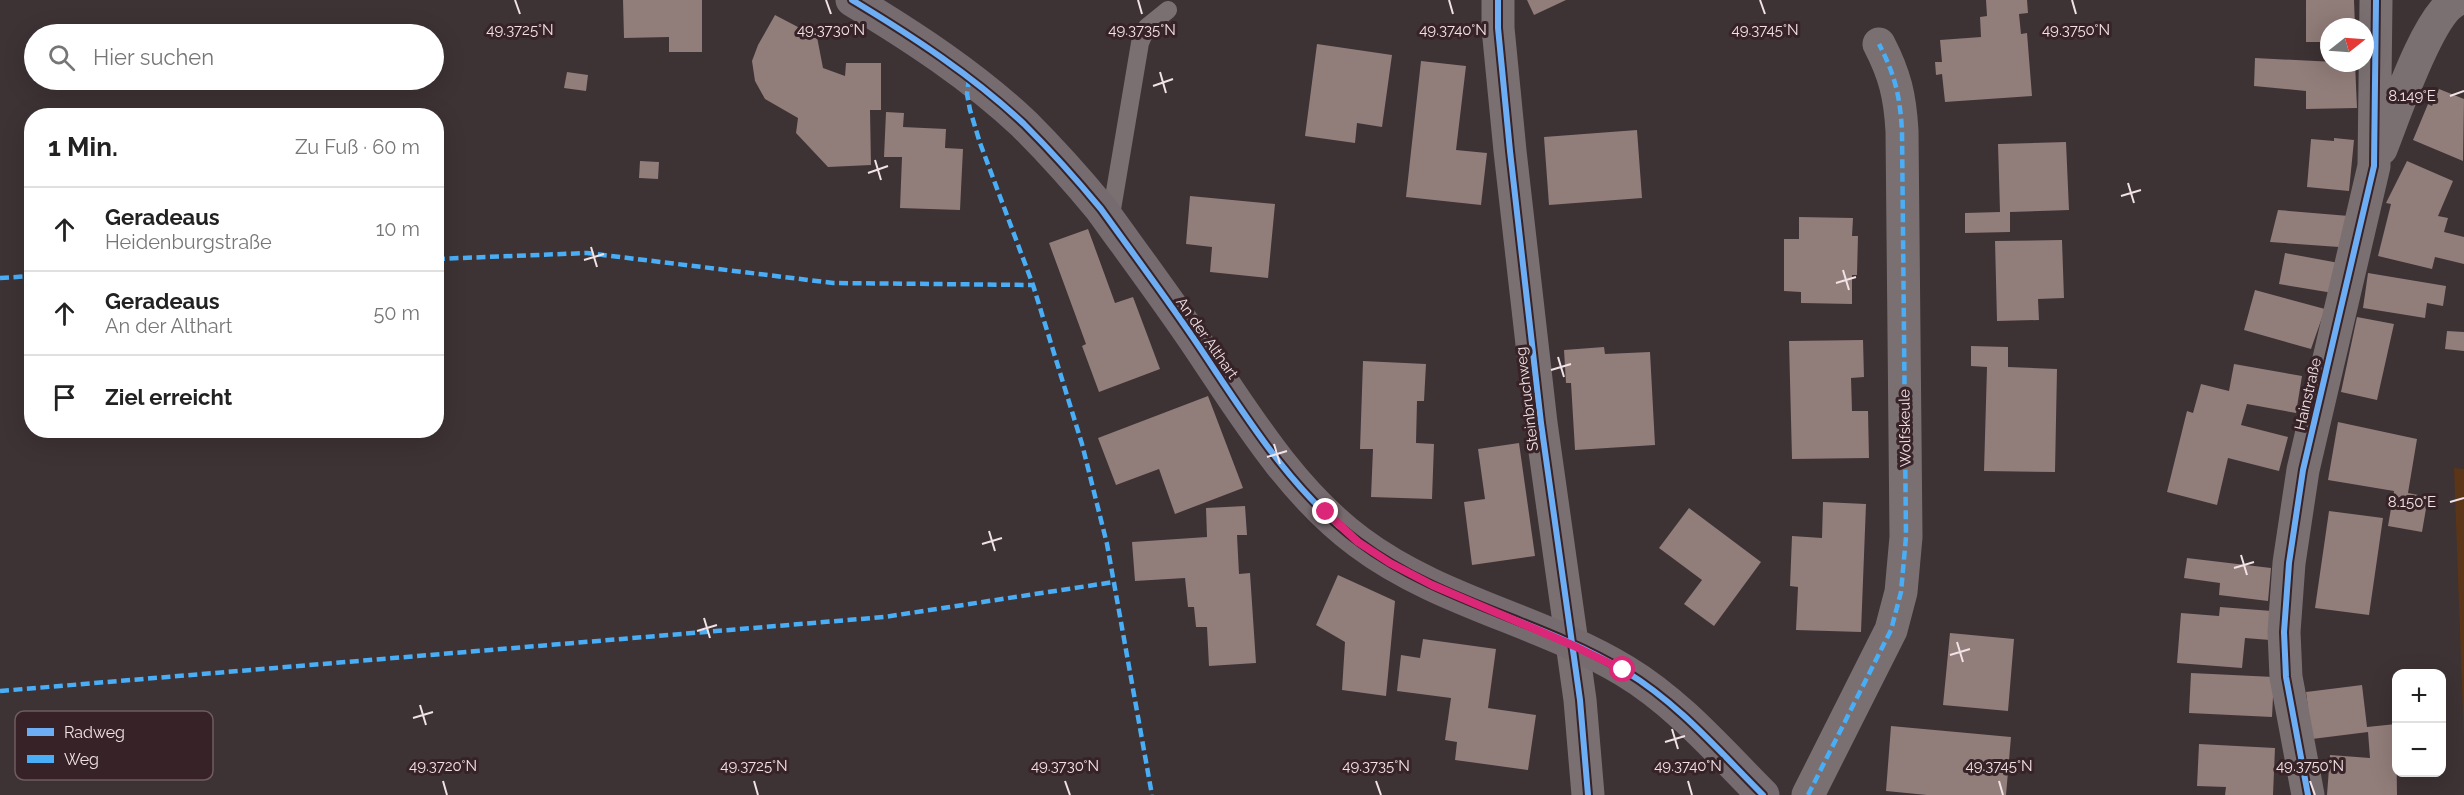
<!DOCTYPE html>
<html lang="de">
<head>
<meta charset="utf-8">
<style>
	body { margin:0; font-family:Raleway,sans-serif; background:#f2f2f2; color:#222 }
	.controls { position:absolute; right:18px; bottom:18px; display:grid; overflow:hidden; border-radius:12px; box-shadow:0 6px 24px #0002 }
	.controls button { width:54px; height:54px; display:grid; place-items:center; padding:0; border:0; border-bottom:2px solid #e0e0e0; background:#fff; color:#222; font:30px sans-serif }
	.compass { position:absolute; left:2320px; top:18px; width:54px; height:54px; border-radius:50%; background:#fff; box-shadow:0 6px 24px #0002; rotate:73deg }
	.stop { position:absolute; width:18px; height:18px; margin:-14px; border:4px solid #db2777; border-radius:50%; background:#fff }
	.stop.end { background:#db2777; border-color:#fff; box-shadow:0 2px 6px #0008 }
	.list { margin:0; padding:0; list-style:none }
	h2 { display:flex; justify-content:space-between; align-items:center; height:78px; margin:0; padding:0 24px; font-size:26px }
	h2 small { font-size:20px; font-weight:400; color:#767676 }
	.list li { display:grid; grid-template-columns:39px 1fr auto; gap:18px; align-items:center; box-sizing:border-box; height:84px; padding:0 24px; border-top:2px solid #e0e0e0 }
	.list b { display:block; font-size:22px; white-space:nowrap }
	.list p { margin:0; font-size:20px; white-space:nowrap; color:#767676 }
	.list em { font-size:20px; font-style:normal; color:#767676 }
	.icon { flex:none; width:33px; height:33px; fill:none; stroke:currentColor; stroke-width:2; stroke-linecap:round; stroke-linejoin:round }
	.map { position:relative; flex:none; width:2464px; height:795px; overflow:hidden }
	.search { position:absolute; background:#fff; box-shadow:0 6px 24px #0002; left:24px; top:24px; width:420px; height:66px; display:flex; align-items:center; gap:15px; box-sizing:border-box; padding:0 21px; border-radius:33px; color:#767676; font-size:22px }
	.panel { position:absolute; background:#fff; box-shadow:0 6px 24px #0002; left:24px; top:108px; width:420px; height:330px; border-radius:24px }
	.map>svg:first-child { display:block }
	.green { fill:#5a3517 }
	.building { fill:#917d7a }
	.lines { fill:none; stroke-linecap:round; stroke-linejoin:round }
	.lane { stroke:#7a7072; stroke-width:18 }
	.street { stroke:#7a7072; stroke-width:33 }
	.secondary { stroke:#766b6f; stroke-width:33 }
	.quiet { stroke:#49aef6; stroke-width:4.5; stroke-dasharray:9 4.5; stroke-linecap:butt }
	.cycleway-casing { stroke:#372327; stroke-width:10 }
	.cycleway { stroke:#6dadf4; stroke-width:6 }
	.route { stroke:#db2777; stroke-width:8 }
	.ticks { fill:none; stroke:#f1e2e5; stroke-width:2 }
	.labels { text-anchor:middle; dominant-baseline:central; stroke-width:6; stroke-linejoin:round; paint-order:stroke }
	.street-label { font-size:15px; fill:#f1e2e5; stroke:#372327 }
	.key { fill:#372327; stroke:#6f5c60; stroke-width:1.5 }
	.key-label { font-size:16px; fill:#f1e2e5 }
	.ticks-label { font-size:15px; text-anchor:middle; fill:#f1e2e5; stroke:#372327; stroke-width:6; stroke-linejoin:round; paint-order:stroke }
</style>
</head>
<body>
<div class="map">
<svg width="2464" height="795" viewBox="0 0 2464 795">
	<rect width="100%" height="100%" fill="#3d3234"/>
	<path class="green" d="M2454,468L2464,469V743Z"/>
	<path class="building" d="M623,0H702V52H669V37L624,38Z
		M1527,0H1566L1534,15Z
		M1986,0H2027L2028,13L2019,14L2021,34L2027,33L2032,96L1945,102L1942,74L1936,75L1935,62H1942L1940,40L1981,37L1980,17L1987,16Z
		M2306,0H2354L2355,27H2329V42H2306Z
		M775,15L817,37L823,68L845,76L846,63H881V110H870L871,165L828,167L796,133L798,118L765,99L755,81L752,61L758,45Z
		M1317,44L1392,55L1382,127L1357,123L1355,143L1305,136Z
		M2255,58L2355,63L2357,108L2306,109V91L2254,86Z
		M1421,61L1466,66L1456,150L1487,153L1481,205L1406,197Z
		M567,72L588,75L586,91L564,88Z
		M2439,89L2464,99L2463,161L2413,140L2428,104L2432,106Z
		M886,112L904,113L903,127L946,129L945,148L963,149L960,210L900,208L902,157H884Z
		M1637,130L1642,198L1549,205L1544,137Z
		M2334,138L2354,140L2349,191L2307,187L2311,139L2334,141Z
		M2066,142L2069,210L2010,212V232L1965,233V213L2000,212L1998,144Z
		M640,161L659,162L658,179L639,178Z
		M2407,161L2453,181L2438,216L2448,218L2444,232L2464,237V264L2435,257L2432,269L2378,256L2391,204L2386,203Z
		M1190,196L1275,204L1268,278L1210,272L1212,247L1186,244Z
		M2278,210L2349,216L2339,247L2270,242Z
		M1799,217L1853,218L1852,236H1858L1857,275H1852V304L1801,303V292L1784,291V239H1799Z
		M1088,229L1115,303L1133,297L1160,369L1099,392L1082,346L1086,344L1049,243Z
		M2062,240L2064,298L2038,299L2039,320L1997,321L1995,241Z
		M2285,253L2339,263L2333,293L2279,284Z
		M2368,273L2446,286L2443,306L2427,303L2425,318L2363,308Z
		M2255,290L2325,309L2311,349L2244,330Z
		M2357,317L2394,324L2377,400L2341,392Z
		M2447,331L2464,332V351L2445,349Z
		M1863,340L1864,377L1851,378L1852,411H1868L1869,458L1792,459L1789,341Z
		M1971,346L2008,347V367L2057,369L2055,472L1984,471L1987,367L1971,366Z
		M1604,347L1605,354L1650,352L1655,445L1575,450L1571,383H1566L1564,350Z
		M1363,361L1426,364L1424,401H1417L1416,443L1434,444L1432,499L1371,497L1373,449H1360Z
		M2234,364L2302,376L2296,413L2247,404L2241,425L2288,437L2279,471L2228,458L2217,505L2167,492L2187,411L2193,413L2201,384L2229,391Z
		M1208,396L1243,488L1175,514L1159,469L1116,485L1098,438Z
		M2338,422L2417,439L2408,493L2428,497L2422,532L2388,526L2394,491L2328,480Z
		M1519,443L1535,556L1472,565L1464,502L1485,499L1478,449Z
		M1823,502L1866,504L1861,632L1796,630L1798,587L1790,586L1792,536L1822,538Z
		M1245,506L1247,535H1237L1239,574L1250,573L1256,663L1209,666L1207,627H1196L1194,607H1188L1185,578L1135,581L1132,542L1207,537L1206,508Z
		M1689,508L1761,562L1714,626L1684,604L1702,580L1659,548Z
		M2329,511L2383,518L2369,615L2315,608Z
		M2187,558L2271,568L2268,601L2219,595L2220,583L2184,578Z
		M1338,575L1395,601L1386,696L1342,690L1345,642L1316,625Z
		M2220,607L2272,611L2270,640L2245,638L2242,668L2177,663L2181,613L2219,616Z
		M1950,633L2014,639L2008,711L1943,705Z
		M1423,639L1496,649L1488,708L1536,715L1528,770L1455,760L1457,742L1445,740L1451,698L1397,691L1401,655L1420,658Z
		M2191,673L2274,677L2272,717L2189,713Z
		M2362,685L2367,727L2396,724L2397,795H2327L2330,755L2370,758L2368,732L2312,739L2306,692Z
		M1891,726L2011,737L2006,795H1927L1886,791Z
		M2199,744L2275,748L2273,795H2225L2226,787L2197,786Z"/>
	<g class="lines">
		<path class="lane" d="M1110,221L1140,43L1147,27L1168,10"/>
		<path class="street" d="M1498,0V28L1510,151L1541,423L1580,700L1588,795
			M2381,149C2394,117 2428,13 2457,0
			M1808,795L1891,630L1901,592L1906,537L1902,131C1900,96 1895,75 1879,44
			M2308,795L2286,677L2284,632L2289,563L2303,470L2374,166L2376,0"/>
		<path class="secondary" d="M852,0C912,36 973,76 1024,124C1051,151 1077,180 1101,209C1132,252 1164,295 1194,339C1242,410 1289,490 1359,542C1439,602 1541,620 1625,671C1678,703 1719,751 1763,795"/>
		<path class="quiet" d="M969,78L967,94L970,110L980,143L1033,285L1082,444L1107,544L1152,795
			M436,259L587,253L833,283L1033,285
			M0,278L32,276
			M0,691L884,617L1114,582
			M1808,795L1891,630L1901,592L1906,537L1902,131C1900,96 1895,75 1879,44"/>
		<g class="cycleway-casing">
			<path id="cycleway" d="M852,0C912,36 973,76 1024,124C1051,151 1077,180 1101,209C1132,252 1164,295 1194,339C1242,410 1289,490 1359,542C1439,602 1541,620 1625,671C1678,703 1719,751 1763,795
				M1498,0V28L1510,151L1541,423L1580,700L1588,795
				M2308,795L2286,677L2284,632L2289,563L2303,470L2374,166L2376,0"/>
		</g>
		<use href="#cycleway" class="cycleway"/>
	</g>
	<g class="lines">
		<path class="route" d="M1326,512L1358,542L1390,563L1432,585L1572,645L1623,670"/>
	</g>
	<path class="ticks" d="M515,0L520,14M826,0L831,14M1138,0L1142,14M1449,0L1453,14M1760,0L1765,14M2072,0L2076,14M1160,72L1166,93M1153,86L1173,79M2450,96L2464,91M875,160L881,180M868,173L888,166M2128,183L2134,203M2121,196L2141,190M591,247L597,267M584,260L604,254M1843,270L1849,290M1836,283L1856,277M1558,357L1564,377M1551,370L1571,364M1274,444L1280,464M1267,457L1287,451M2450,502L2464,498M989,531L995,551M982,544L1002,538M2241,555L2247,575M2234,568L2254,562M704,618L710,638M697,631L717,625M1957,642L1963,662M1950,655L1970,649M420,705L426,725M413,718L433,712M1672,729L1678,749M1665,742L1685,736M443,781L447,795M754,781L758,795M1065,781L1070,795M1376,781L1381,795M1688,781L1692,795M1999,781L2003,795M2310,781L2315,795"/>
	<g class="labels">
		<g class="street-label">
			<text transform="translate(1207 338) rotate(55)">An der Althart</text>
			<text transform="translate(2308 394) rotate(-77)">Hainstraße</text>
			<text transform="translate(1527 399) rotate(-97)">Steinbruchweg</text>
			<text transform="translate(1905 428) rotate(-91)">Wolfskeule</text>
		</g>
	</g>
	<rect x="15" y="711" width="198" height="69" rx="9" class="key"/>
	<rect x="27" y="728" width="27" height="8" fill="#6dadf4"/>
	<rect x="27" y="755" width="27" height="8" fill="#49aef6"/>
	<g class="key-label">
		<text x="64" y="738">Radweg</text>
		<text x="64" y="765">Weg</text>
	</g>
	<g class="ticks-label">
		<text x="520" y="35">49.3725°N</text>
		<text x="831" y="35">49.3730°N</text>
		<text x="1142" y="35">49.3735°N</text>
		<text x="1453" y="35">49.3740°N</text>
		<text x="1765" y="35">49.3745°N</text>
		<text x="2076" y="35">49.3750°N</text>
		<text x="2412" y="101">8.149°E</text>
		<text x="2412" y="507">8.150°E</text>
		<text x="443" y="771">49.3720°N</text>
		<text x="754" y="771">49.3725°N</text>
		<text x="1065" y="771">49.3730°N</text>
		<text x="1376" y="771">49.3735°N</text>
		<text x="1688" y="771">49.3740°N</text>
		<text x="1999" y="771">49.3745°N</text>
		<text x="2310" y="771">49.3750°N</text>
	</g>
</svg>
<div class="controls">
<button>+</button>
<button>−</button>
</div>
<svg class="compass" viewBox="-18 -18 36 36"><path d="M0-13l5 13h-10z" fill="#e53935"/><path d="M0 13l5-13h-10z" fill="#767676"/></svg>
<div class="stop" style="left:1623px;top:670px"></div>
<div class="stop end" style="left:1326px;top:512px"></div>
<div class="search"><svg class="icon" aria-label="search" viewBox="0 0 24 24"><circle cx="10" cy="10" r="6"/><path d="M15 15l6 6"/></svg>Hier suchen</div>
<section class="panel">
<h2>1 Min.<small>Zu Fuß · 60 m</small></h2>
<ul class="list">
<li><svg class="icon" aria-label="ahead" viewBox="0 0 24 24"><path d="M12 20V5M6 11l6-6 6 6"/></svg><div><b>Geradeaus</b><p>Heidenburgstraße</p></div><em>10 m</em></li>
<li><svg class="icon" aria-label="ahead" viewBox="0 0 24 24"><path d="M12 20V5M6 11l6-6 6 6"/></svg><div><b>Geradeaus</b><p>An der Althart</p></div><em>50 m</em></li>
<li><svg class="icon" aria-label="arrive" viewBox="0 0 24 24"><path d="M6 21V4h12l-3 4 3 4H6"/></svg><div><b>Ziel erreicht</b></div></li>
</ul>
</section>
</div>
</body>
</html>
